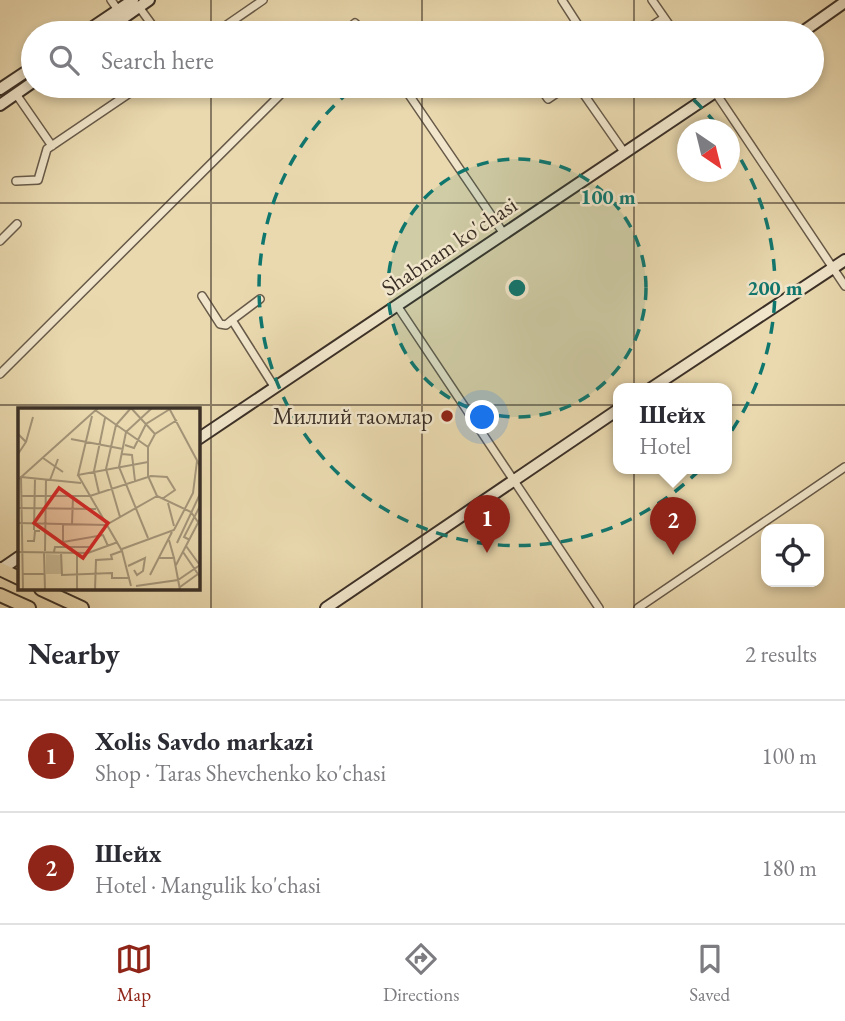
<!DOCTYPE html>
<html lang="en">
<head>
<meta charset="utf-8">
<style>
	body { margin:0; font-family:"EB Garamond",serif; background:#f2f2f3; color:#2b2b33 }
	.controls { position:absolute; right:21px; bottom:21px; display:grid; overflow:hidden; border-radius:14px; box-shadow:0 4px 10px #0003 }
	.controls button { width:63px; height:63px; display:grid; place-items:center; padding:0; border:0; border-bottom:2px solid #e1e1e2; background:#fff; color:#2b2b33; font:35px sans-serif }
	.compass { position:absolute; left:677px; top:119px; width:63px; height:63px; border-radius:50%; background:#fff; box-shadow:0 4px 10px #0003; rotate:145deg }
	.you { position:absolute; left:483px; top:418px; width:24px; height:24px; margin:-18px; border:5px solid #fff; border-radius:50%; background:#1a73e8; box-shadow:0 0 0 10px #1a73e833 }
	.badge { display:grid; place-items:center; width:46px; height:46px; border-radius:50%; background:#8f2418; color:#fff; font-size:23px; font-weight:700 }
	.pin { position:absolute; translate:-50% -58px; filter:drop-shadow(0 2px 4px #0008) }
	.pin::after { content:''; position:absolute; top:37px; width:24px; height:21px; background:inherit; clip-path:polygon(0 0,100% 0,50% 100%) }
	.popup { position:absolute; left:613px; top:383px; width:119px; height:91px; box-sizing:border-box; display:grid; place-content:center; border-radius:14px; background:#fff; filter:drop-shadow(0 2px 5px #0005); font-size:23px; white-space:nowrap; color:#7c7c81 }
	.popup b { font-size:26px; color:#2b2b33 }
	.popup::after { content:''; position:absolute; left:50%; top:100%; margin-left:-14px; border:14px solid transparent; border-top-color:#fff }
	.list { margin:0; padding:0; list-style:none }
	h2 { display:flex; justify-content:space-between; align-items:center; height:91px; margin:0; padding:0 28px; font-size:30px }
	h2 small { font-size:23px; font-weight:400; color:#7c7c81 }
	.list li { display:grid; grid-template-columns:46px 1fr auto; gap:21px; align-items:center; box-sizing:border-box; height:112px; padding:0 28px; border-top:2px solid #e1e1e2 }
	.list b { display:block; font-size:26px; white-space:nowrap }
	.list p { margin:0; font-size:23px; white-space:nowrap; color:#7c7c81 }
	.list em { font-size:23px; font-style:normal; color:#7c7c81 }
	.icon { flex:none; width:38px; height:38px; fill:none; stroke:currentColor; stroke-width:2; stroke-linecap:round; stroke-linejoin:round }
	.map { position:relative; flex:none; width:845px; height:608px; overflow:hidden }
	.search { position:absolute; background:#fff; box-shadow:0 4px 10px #0003; left:21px; right:21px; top:21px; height:77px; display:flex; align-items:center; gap:18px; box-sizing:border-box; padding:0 24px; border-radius:38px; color:#7c7c81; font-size:26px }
	.sheet { height:315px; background:#fff }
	nav { display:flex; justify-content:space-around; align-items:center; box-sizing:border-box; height:98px; border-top:2px solid #e1e1e2; background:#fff; font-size:19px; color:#7c7c81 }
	nav a { display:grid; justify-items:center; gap:4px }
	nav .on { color:#8f2418 }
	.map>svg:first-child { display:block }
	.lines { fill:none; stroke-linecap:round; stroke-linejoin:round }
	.street-casing { stroke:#675a49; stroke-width:10 }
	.secondary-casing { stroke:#3b3027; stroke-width:14 }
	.primary-casing { stroke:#3b3027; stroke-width:16 }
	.street { stroke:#f1e6cb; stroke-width:7 }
	.secondary { stroke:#f1e6cb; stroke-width:10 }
	.primary { stroke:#ead9af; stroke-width:12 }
	.grid { fill:none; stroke:#3b3027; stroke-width:2; stroke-opacity:0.55 }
	.ring { fill:none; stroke:#0f766e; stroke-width:3.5; stroke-dasharray:12 9 }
	.poi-dot { fill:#8f2418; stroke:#f1e6cb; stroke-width:2.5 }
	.labels { text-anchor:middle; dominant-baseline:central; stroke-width:5; stroke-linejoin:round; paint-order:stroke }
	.street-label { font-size:23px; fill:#3b3027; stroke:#f1e6cb }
	.poi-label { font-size:23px; fill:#3b3027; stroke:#f1e6cb; text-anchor:end }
	.inset-road { fill:none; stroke:#a49579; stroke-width:2 }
	.view { fill:#d62828; fill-opacity:0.15; stroke:#d62828; stroke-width:3.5 }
	.inset-edge { fill:none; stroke:#3b3027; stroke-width:3.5 }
	.centre { fill:#0f766e; stroke:#f1e6cb; stroke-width:3.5 }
	.ring-label { font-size:21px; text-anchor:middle; font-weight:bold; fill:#0f766e; stroke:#f1e6cb; stroke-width:5; stroke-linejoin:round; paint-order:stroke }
</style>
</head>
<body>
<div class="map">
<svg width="845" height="608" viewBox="0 0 845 608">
	<rect width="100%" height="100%" fill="#ead9af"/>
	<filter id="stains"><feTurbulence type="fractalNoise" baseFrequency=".00286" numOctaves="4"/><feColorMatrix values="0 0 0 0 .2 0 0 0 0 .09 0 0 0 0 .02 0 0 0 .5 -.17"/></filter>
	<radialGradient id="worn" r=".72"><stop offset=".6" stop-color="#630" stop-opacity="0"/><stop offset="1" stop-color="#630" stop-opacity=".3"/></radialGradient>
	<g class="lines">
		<g class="street-casing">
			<path id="street" d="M111,0L118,10
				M562,0L582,31L579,33
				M652,0L675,33
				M139,7L158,33
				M215,33L263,0
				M343,33L355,23L365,33
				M641,33L664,18
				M403,86L504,234
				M539,86L548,99L567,86
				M578,86L624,152
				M711,86L845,286
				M16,94L52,146
				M16,181L38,180L47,149L140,86
				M0,241L17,224
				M202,296L220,324L226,325L232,320L275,388
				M398,307L599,608
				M232,320L260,299
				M0,374L289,86
				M638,608L845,467"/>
		</g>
		<g class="secondary-casing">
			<path id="secondary" d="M84,33L133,0
				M102,33L149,0
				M801,33L845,2
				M0,89L33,67
				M0,105L33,82
				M650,389L845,260
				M198,439L724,86
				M0,570L19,557
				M326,608L619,409"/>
		</g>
		<g class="primary-casing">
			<path id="primary" d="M0,569L19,578
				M41,589L82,608
				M0,595L29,608"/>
		</g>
		<use href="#street" class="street"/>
		<use href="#secondary" class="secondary"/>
		<use href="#primary" class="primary"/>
	</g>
	<path class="grid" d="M211,0V33M422,0V33M634,0V33M211,86V608M422,86V608M634,86V608M0,203H845M0,405H845"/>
	<circle cx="517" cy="288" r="129" fill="#0f766e" fill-opacity=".12"/>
	<g class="ring">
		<circle cx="517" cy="288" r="129"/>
		<path d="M477 33A258 258 0 0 1 557 33M678 86A258 258 0 0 1 720 129M730 142A258 258 0 1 1 356 86"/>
	</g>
	<circle class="poi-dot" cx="447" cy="416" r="7"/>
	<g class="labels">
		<g class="street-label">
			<text transform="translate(449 246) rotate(-34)">Shabnam ko'chasi</text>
		</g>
		<g class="poi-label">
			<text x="433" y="416">Миллий таомлар</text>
		</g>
	</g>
	<g transform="translate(18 408)">
		<rect width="182" height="182" fill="#ead9af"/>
		<path d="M28,146L43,147V166H28Z" fill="#ccbc98"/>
		<path class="inset-road" d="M113,0L137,26M151,0L182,58M77,2L130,39M74,8L60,67L130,54M159,12L137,26L130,39V68L139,88L173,104L182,117M0,26L8,34L0,46M53,31L105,41M8,34L15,9M107,37L116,40L128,16L152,1M93,39L88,61L102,109M93,39L98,17L113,0M104,46L114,47L117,73M25,50L45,64M60,67L104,143L113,178M3,68L5,182M3,69L63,75M1,71L80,0M32,72L40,51M81,85L76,63L87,10M4,88H72L133,68L149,69L157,82L144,91M150,95L156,118M0,100L78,101M0,115L88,117L139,88M45,116V134L85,127L90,138M54,116L55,89M16,122L17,70M130,130L101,59L108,24L134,0M172,132L166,129L182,98M9,133H16L17,123H22M159,135L182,86M168,138L181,156M104,141L156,122L175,85L179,53M27,143L28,71M0,144L70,145L100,134M26,144L27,182M36,144L37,139H71M43,144L44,167L94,165V170H112M59,144V182M165,144L182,169M141,150H156L151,132M156,150L162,182M158,157L182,111M110,158L127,150L125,163L119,167L116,162M5,166H27M132,167L154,124M118,178L160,172L182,157M162,179L180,166M77,182L78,152L94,151L93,147L104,143"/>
		<path class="view" d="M41,80L90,115L65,150L16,115Z"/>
		<rect width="182" height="182" class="inset-edge"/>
	</g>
	<circle cx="517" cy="288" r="10" class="centre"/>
	<g class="ring-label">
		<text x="608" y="204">100 m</text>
		<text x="775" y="295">200 m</text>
	</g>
	<rect width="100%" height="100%" filter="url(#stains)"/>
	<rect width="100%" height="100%" fill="url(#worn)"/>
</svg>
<div class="controls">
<button><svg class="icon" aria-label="locate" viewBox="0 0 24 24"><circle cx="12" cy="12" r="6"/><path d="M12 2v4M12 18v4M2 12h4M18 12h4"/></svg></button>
</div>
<svg class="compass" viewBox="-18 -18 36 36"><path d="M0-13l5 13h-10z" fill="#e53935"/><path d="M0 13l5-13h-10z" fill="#7c7c81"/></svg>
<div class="you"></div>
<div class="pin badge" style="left:487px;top:553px">1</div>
<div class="pin badge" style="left:673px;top:555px">2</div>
<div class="popup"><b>Шейх</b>Hotel</div>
<div class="search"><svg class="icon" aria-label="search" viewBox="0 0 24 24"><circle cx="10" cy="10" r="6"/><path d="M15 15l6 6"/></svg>Search here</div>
</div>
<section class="sheet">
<h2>Nearby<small>2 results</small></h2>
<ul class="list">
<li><span class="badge">1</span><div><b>Xolis Savdo markazi</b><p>Shop · Taras Shevchenko ko'chasi</p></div><em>100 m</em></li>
<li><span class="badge">2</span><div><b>Шейх</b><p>Hotel · Mangulik ko'chasi</p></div><em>180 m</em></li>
</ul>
</section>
<nav>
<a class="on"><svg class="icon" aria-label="map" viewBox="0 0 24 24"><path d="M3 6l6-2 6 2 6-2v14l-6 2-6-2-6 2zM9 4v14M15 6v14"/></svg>Map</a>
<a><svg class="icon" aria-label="directions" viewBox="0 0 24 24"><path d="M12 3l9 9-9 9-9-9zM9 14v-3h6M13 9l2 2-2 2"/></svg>Directions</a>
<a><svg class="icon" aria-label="saved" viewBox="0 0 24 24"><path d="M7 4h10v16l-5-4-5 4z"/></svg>Saved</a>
</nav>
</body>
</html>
